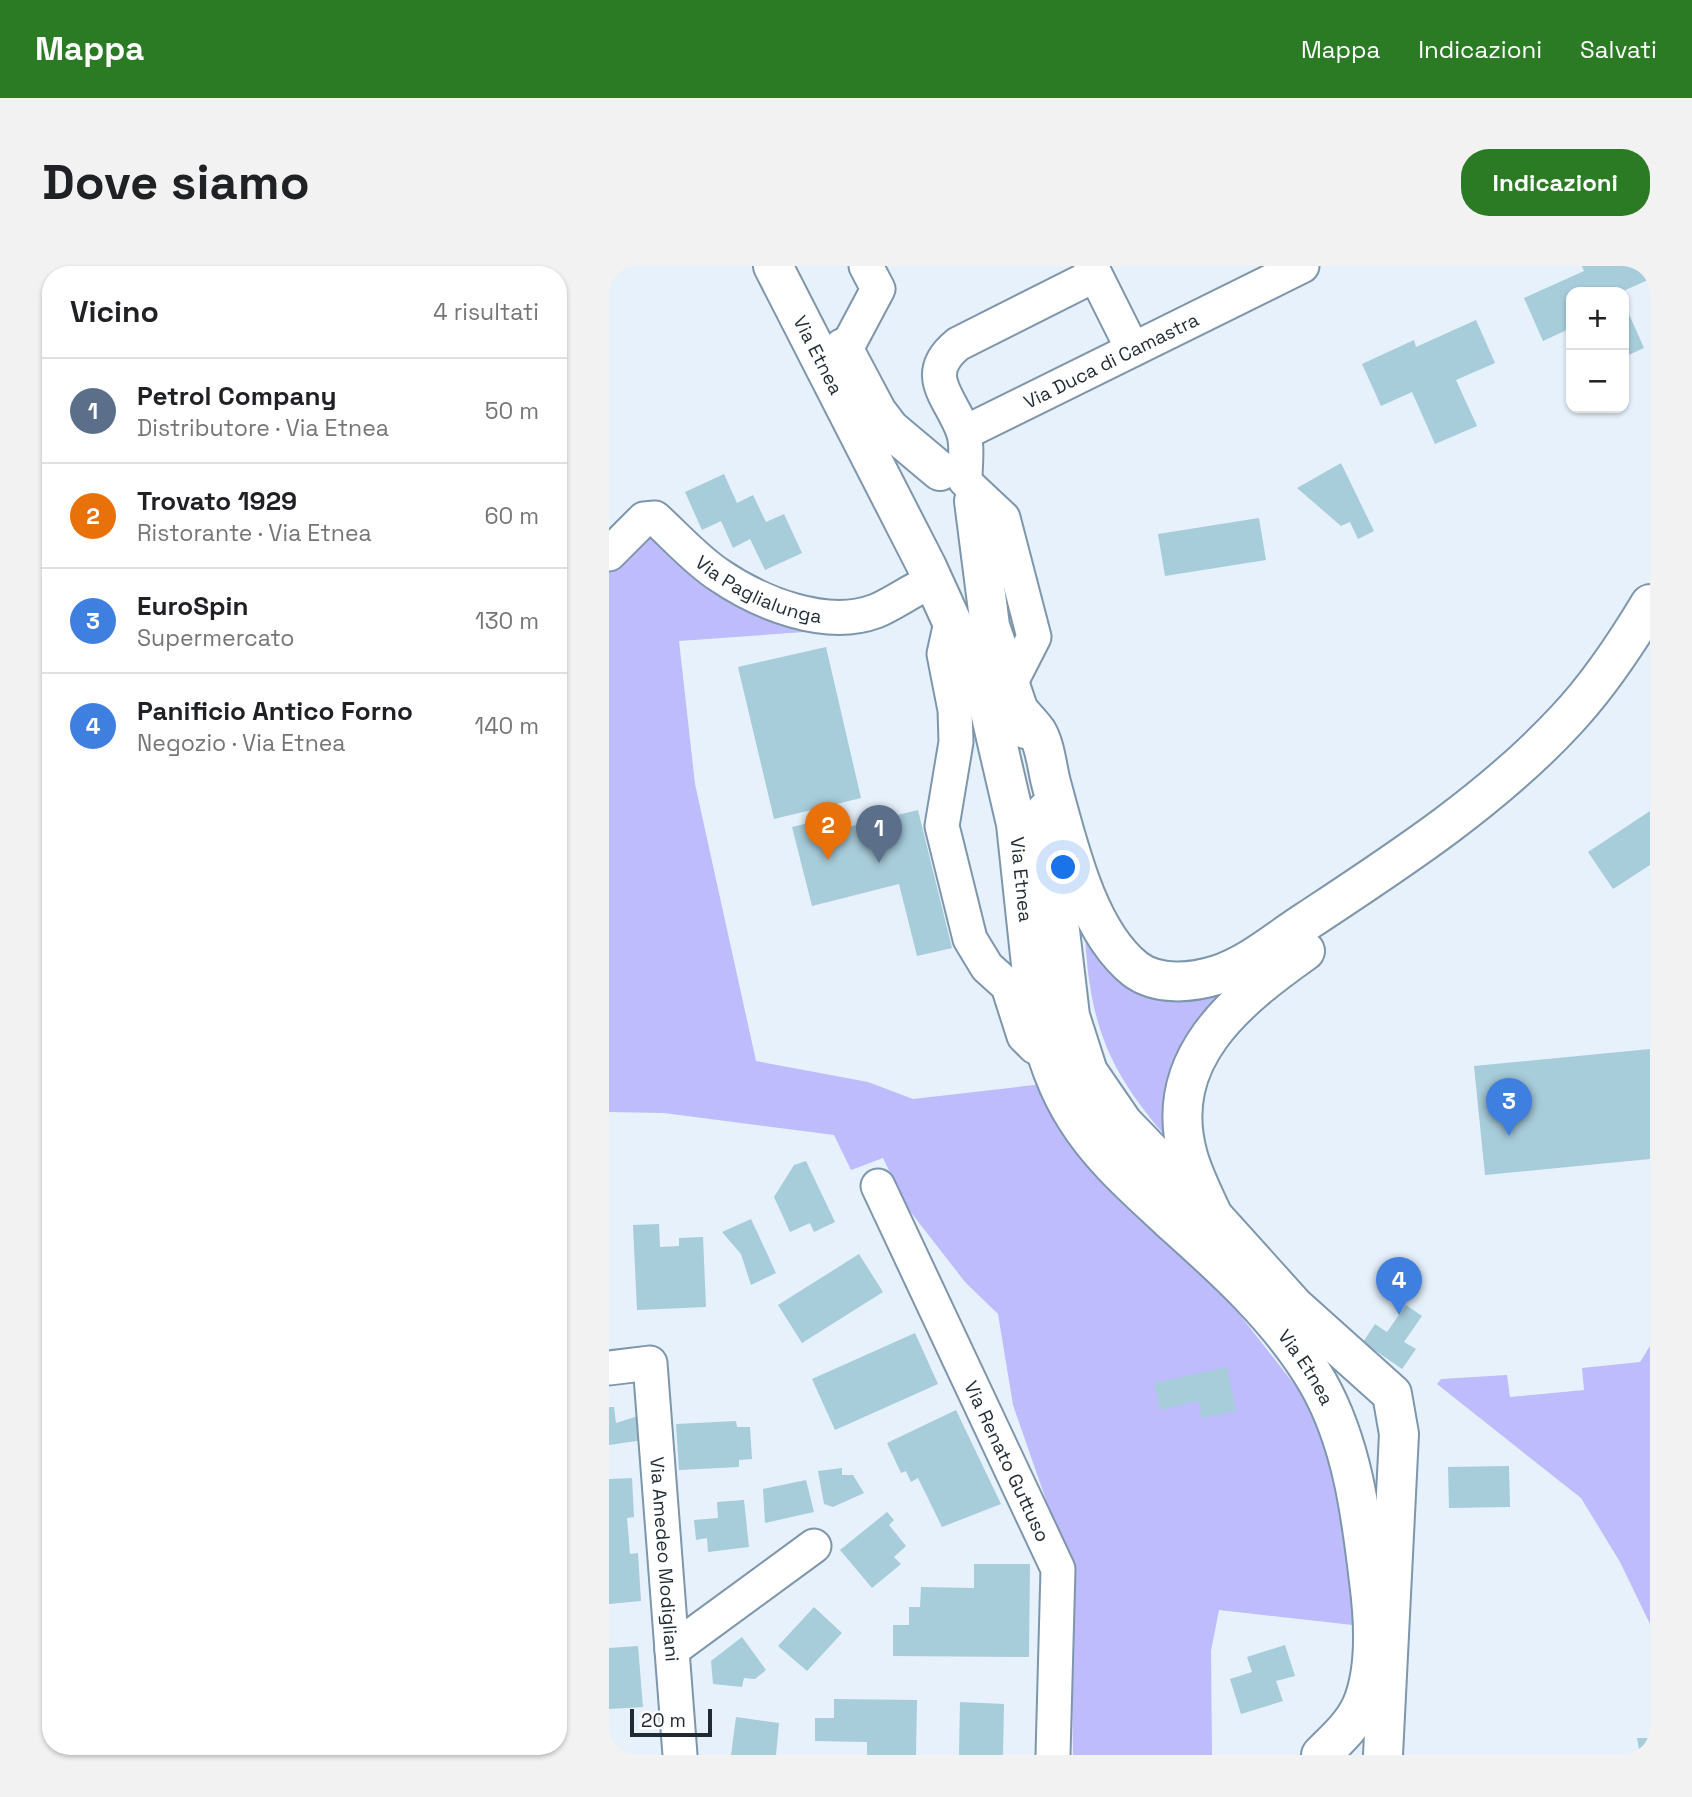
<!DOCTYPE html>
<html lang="it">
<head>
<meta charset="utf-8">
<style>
	body { margin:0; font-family:"Space Grotesk",sans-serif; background:#f2f2f2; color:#202124 }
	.controls { position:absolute; right:21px; top:21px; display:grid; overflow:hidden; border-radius:14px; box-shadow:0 2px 5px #0004 }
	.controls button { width:63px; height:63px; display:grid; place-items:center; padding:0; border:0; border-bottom:2px solid #e0e0e0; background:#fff; color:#202124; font:35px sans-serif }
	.scale { position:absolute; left:21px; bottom:18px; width:82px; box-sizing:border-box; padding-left:7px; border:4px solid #1f2a33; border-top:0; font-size:19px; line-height:24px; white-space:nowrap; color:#1f2a33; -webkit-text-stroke:5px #fdfdfd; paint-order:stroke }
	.you { position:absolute; left:455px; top:602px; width:24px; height:24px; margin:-18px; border:5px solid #fff; border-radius:50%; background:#1a73e8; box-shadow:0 0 0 10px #1a73e833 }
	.badge { display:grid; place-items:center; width:46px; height:46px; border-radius:50%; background:#2b7b25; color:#fff; font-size:23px; font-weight:700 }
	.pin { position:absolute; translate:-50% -58px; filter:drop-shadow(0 2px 4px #0008) }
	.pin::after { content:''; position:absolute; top:37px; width:24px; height:21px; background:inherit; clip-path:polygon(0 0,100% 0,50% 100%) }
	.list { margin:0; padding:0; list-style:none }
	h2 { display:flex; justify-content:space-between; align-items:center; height:91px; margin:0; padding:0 28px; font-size:30px }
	h2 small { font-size:23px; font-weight:400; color:#757577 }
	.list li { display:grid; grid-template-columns:46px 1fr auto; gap:21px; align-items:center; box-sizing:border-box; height:105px; padding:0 28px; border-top:2px solid #e0e0e0 }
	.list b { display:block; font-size:26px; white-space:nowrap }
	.list p { margin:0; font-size:23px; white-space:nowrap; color:#757577 }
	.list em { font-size:23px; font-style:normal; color:#757577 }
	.map { position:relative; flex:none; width:1041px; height:1489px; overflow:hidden; border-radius:28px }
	header { display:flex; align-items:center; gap:42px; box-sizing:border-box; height:98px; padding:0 35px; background:#2b7b25; color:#fff }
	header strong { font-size:33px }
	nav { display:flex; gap:38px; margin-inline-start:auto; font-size:24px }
	.intro { display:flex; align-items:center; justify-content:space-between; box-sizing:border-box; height:168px; padding:0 42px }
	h1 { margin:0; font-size:49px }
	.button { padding:18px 32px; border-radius:28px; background:#2b7b25; color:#fff; font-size:24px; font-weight:700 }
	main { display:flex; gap:42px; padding:0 42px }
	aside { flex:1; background:#fff; border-radius:28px; box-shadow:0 2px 5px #0004 }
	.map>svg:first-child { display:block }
	.green { fill:#bebcfc }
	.building { fill:#a7ccda }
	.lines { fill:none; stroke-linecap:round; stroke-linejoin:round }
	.minor-casing { stroke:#7d96ac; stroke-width:37 }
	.major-casing { stroke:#7d96ac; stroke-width:42 }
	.highway-casing { stroke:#7d96ac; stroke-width:42 }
	.minor { stroke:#fff; stroke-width:33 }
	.major { stroke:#fff; stroke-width:38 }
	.highway { stroke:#fff; stroke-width:38 }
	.labels { text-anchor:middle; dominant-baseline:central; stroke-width:6; stroke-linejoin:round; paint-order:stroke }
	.street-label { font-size:19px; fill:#1f2a33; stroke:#fdfdfd }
</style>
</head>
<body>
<header>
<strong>Mappa</strong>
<nav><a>Mappa</a><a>Indicazioni</a><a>Salvati</a></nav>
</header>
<div class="intro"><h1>Dove siamo</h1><a class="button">Indicazioni</a></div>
<main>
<aside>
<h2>Vicino<small>4 risultati</small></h2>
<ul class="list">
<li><span class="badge" style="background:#5c6f8a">1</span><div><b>Petrol Company</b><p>Distributore · Via Etnea</p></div><em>50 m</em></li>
<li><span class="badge" style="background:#e8710a">2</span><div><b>Trovato 1929</b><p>Ristorante · Via Etnea</p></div><em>60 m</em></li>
<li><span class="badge" style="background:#3f7fe0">3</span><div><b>EuroSpin</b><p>Supermercato</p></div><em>130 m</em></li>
<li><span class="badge" style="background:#3f7fe0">4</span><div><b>Panificio Antico Forno</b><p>Negozio · Via Etnea</p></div><em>140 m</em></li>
</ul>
</aside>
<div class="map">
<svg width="1041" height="1489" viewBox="0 0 1041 1489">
	<rect width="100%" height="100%" fill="#e6f1fb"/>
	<path class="green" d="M44,264L209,365L70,375L86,518L147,795L259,816L304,833L434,818L490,908L624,1040L692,1127L718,1180L735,1255L744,1359L610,1344L602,1385L603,1489H464L461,1303L404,1139L389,1048L356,1016L297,940L274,892L242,904L225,869L55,847L0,846V300Z
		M476,669L497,689L624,724L565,880C502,809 481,764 476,669Z
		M1041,1080V1358L1011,1296L972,1232L828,1118L832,1113L898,1109L901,1131L975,1124L973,1102L1031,1096Z"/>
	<path class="building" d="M973,0H1033L1039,14L1012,26H962V62L934,75L915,32L975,5Z
		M1015,37L1035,82L1015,91Z
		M867,54L886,97L847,114L868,160L826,178L803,126L772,140L753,98L805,74L807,81Z
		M732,197L765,265L749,273L741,256L732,260L688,222Z
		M115,208L128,237L144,229L157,256L175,248L193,287L156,304L141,273L124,282L112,255L93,264L76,226Z
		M650,252L657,294L556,310L549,268Z
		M217,381L252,532L165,553L129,401Z
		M309,544L343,682L308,690L290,618L203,640L183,561L236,548L239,561Z
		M1041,545V599L1004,623L979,586Z
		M1041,783V893L876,909L865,800Z
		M197,895L226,956L205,966L201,957L181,966L165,931L185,899Z
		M142,953L167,1007L142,1019L132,988L113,966Z
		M50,958L51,981L70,980V972L94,971L97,1041L28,1044L24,959Z
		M250,988L274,1026L193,1077L169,1039Z
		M797,1039L813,1050L795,1076L807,1083L793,1103L754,1076L766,1058L778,1066Z
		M306,1067L329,1118L226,1164L203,1113Z
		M618,1101L627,1145L593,1152L589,1135L551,1144L545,1117Z
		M0,1141H5L7,1157L32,1149L34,1174L0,1179Z
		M347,1144L392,1238L333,1261L309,1212L302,1216L297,1205L292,1207L278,1177Z
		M127,1155L128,1161H141L143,1193L130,1194V1201L70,1204L67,1158Z
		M900,1200L901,1241L840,1242L839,1201Z
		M233,1202V1209H244L255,1227L224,1241L215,1238L209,1205Z
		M23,1212L25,1251L18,1252L21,1288L29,1287L32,1335L0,1338V1213Z
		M197,1214L205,1246L156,1257L154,1223Z
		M135,1234L140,1281L99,1286L98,1272L87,1274L85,1254L109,1252L108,1236Z
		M278,1246L285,1254L280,1259L297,1280L285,1291L292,1298L263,1322L231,1284Z
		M365,1298H421L420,1391L284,1390V1359H300V1341H311L312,1321L365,1322Z
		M205,1341L233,1367L198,1405L169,1380Z
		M133,1371L157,1404L146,1413L135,1412L133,1421L104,1418L102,1395Z
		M676,1379L686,1410L667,1415L674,1435L632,1448L621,1413L643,1406L638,1391Z
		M29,1380L34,1441L0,1443V1382Z
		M225,1433L308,1434L307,1489H258V1476L206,1475V1452H225Z
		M351,1436L395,1438L394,1489H350Z
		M127,1451L170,1457L167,1489H122Z
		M1028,1472H1041V1489H1031Z"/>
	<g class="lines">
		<g class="minor-casing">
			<g id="minor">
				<path d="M482,0L523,82"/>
				<path d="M236,85L269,23L257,0"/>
				<path id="s1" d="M355,167L693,0"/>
				<path d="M356,214C356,199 359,178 354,165C341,130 311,109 349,78L486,9"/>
				<path d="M362,222L394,252L425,371L401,418"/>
				<path id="s2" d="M0,288L35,253L46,252C67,271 87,294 110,309C151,337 217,364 267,345C286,337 304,323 324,315"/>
				<path d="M342,356L335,388L346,444L347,476L333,560L361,673L378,701L399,720L415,770L426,781"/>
				<path id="s3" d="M269,920L449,1303L444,1489"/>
				<path id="s4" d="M0,1102L41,1097L71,1489"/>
				<path d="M63,1384L205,1280"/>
			</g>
		</g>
		<g class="major-casing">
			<g id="major">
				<path id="s5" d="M164,0L318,301L378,433L407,558L428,755C437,788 448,823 467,852C491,891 527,922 560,953C614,1001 672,1053 709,1117C743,1177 752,1247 760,1315C765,1353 768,1405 752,1441C743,1460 727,1474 712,1489"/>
				<path d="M234,82L268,146L281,163L331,205"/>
				<path d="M365,235L381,360L416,463"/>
				<path d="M437,545L461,750L479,806L514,857L604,950L686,1041L783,1128L790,1168L774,1489"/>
			</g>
		</g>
		<g class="highway-casing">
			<path id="highway" d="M411,446C416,452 423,459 428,466C436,479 438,501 442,517C458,574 477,664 526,703C548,720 583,717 608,709C640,699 670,673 698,655C789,595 883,534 957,454C990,419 1017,378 1041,338
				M604,950C595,930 585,911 579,890C552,793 627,734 696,685"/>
		</g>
		<use href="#minor" class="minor"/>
		<use href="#major" class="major"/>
		<use href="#highway" class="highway"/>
	</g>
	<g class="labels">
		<g class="street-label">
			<text stroke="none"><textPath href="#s5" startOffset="100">Via Etnea</textPath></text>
			<text stroke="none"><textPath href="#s1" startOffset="164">Via Duca di Camastra</textPath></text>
			<text stroke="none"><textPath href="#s2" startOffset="189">Via Paglialunga</textPath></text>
			<text stroke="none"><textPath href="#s5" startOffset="667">Via Etnea</textPath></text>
			<text stroke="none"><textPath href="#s5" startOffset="1255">Via Etnea</textPath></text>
			<text stroke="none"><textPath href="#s3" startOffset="304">Via Renato Guttuso</textPath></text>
			<text stroke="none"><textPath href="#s4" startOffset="238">Via Amedeo Modigliani</textPath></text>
		</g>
	</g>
</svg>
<div class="controls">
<button>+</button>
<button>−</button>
</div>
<div class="scale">20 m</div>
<div class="you"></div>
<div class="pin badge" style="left:270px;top:597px;background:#5c6f8a">1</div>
<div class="pin badge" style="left:219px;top:594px;background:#e8710a">2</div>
<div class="pin badge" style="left:900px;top:870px;background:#3f7fe0">3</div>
<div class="pin badge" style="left:790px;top:1049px;background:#3f7fe0">4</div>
</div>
</main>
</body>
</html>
